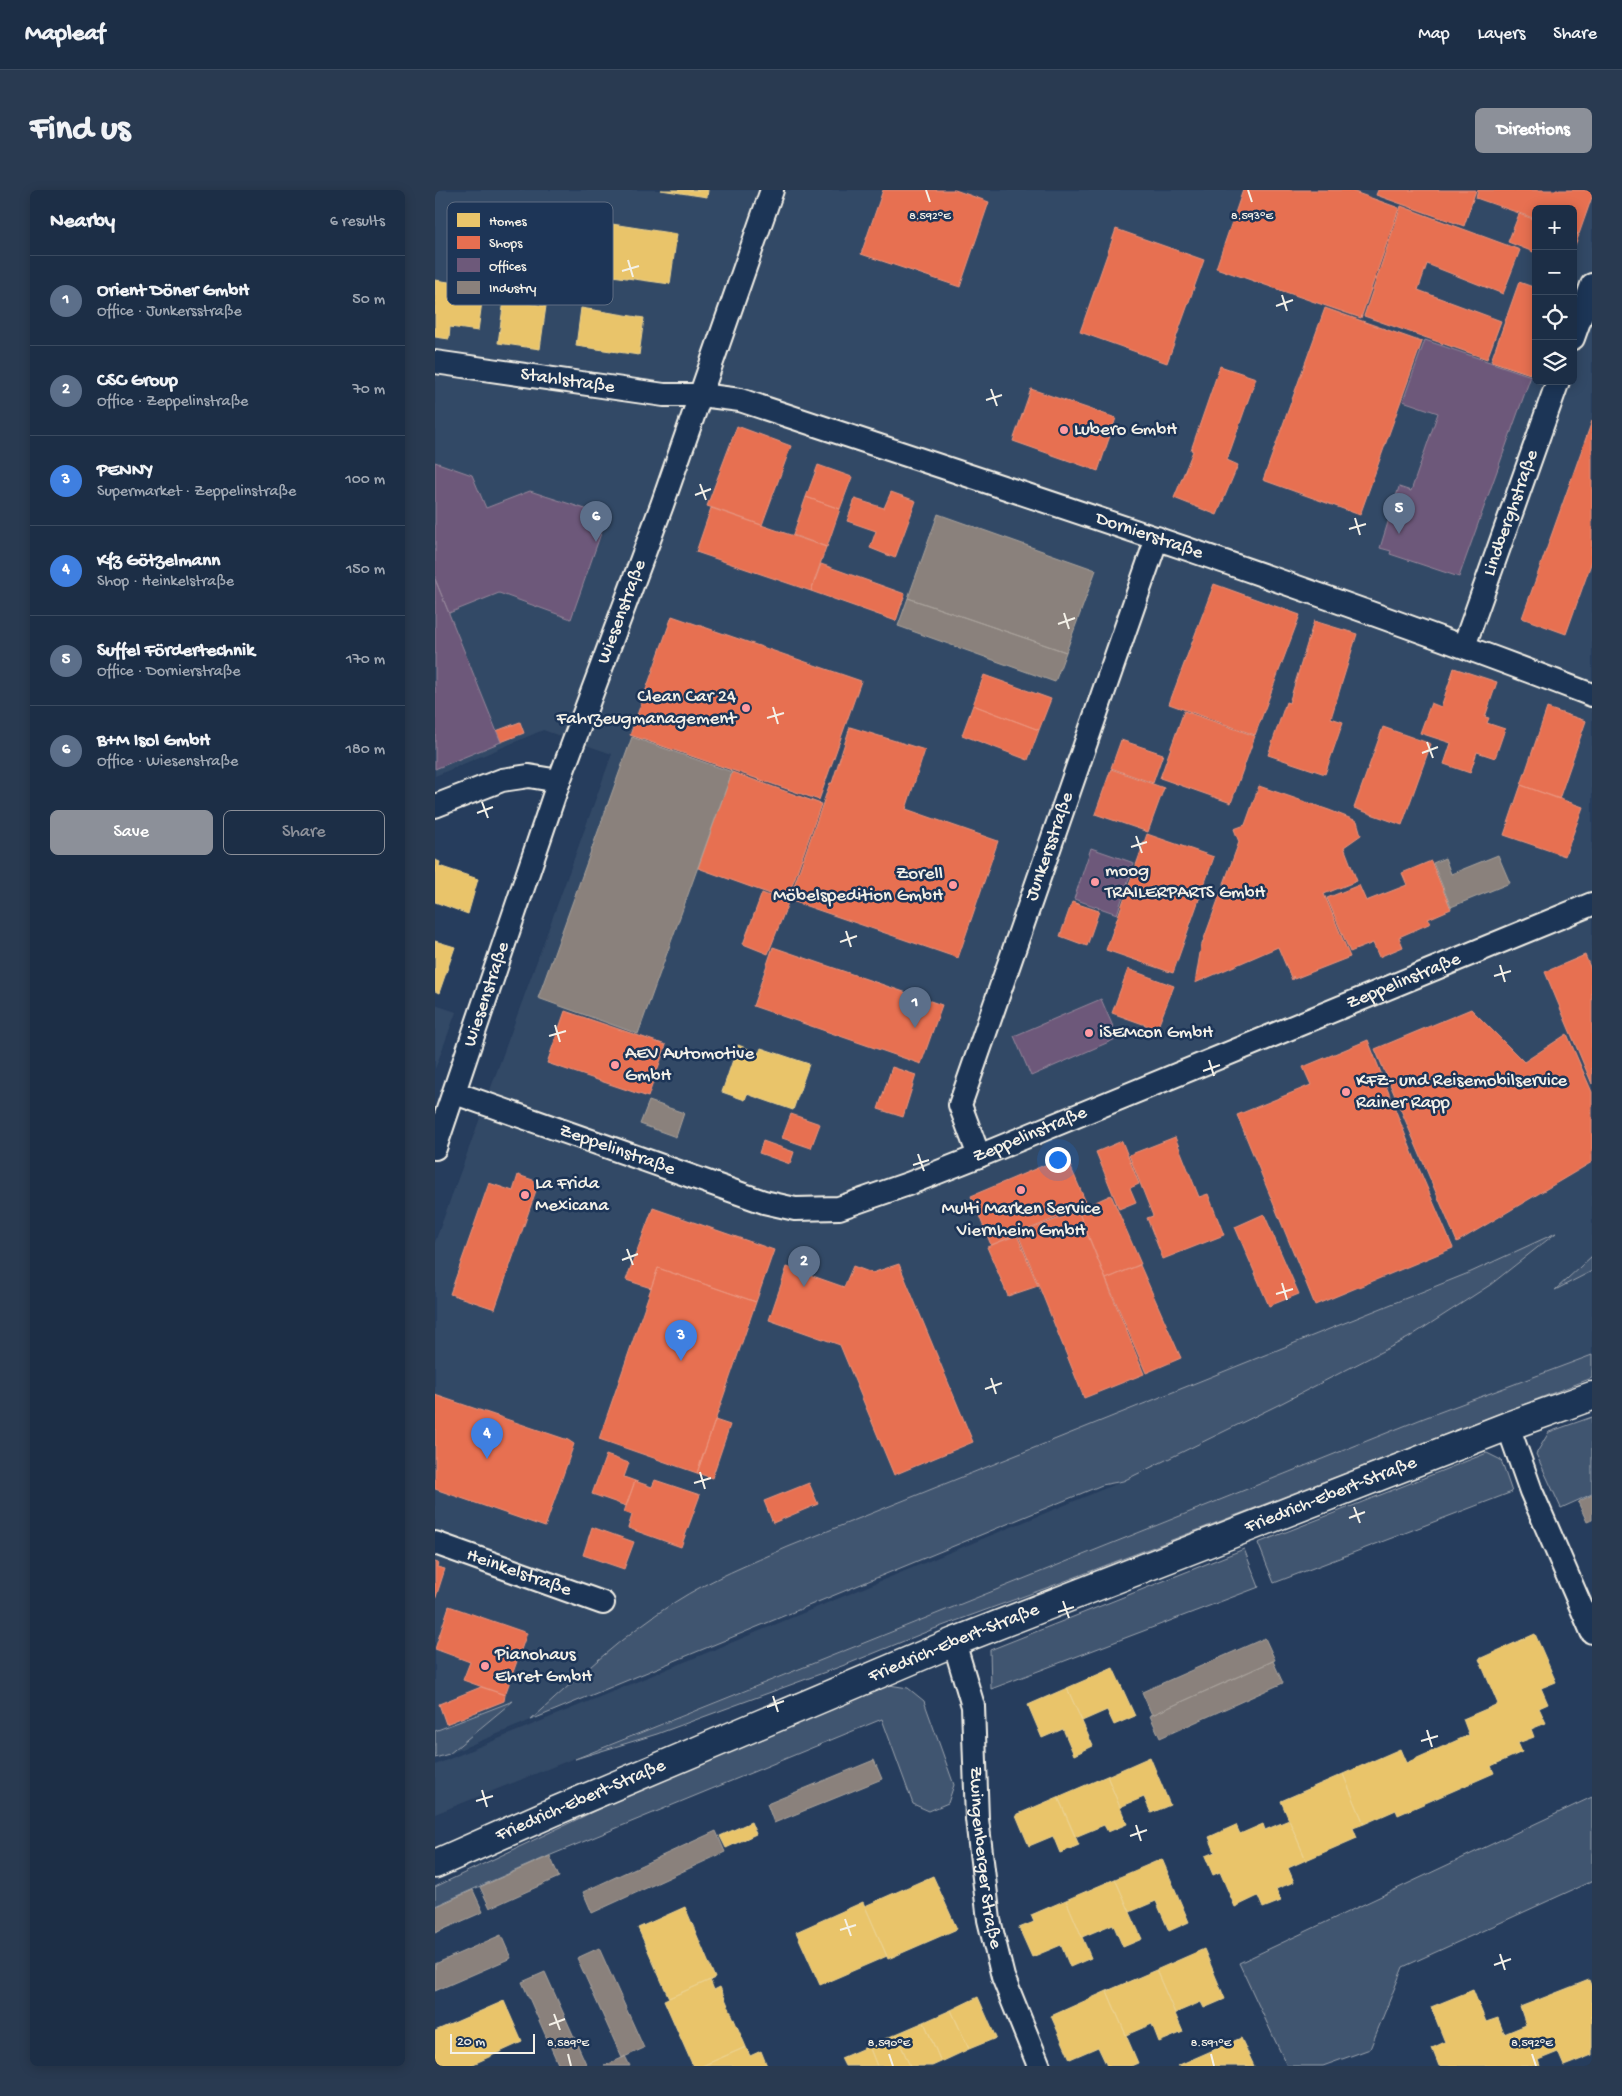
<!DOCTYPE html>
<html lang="en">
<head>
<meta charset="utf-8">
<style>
	body { margin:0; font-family:"Gochi Hand",sans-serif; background:#293a51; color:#f1f3f6 }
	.controls { position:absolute; right:15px; top:15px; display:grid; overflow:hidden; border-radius:8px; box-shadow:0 2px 12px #0003 }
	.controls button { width:45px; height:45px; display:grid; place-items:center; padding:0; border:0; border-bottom:1px solid #3a4a5f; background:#1c2e46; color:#f1f3f6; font:25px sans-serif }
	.scale { position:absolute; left:15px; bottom:12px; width:85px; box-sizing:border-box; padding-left:5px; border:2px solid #f4f1e8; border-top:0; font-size:14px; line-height:18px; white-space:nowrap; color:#f4f1e8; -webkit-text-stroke:4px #1d3557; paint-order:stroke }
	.you { position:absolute; left:622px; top:969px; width:18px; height:18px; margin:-12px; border:4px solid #fff; border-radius:50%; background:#1a73e8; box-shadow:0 0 0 8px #1a73e833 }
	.badge { display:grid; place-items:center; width:32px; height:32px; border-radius:50%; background:#8c9099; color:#fff; font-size:16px; font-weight:700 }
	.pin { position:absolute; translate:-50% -41px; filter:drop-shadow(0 1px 2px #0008) }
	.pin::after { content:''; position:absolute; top:26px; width:18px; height:15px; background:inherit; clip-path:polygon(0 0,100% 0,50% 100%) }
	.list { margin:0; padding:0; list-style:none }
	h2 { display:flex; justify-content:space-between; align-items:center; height:65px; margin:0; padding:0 20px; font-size:21px }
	h2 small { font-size:16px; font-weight:400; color:#a0a8b3 }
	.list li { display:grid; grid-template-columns:32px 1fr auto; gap:15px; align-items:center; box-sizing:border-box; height:90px; padding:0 20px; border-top:1px solid #3a4a5f }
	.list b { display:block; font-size:19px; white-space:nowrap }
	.list p { margin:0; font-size:16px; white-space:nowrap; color:#a0a8b3 }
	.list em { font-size:16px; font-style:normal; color:#a0a8b3 }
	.actions { display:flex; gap:10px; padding:15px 20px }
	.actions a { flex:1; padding:11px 0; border:1px solid #8c9099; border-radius:8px; text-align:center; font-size:18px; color:#8c9099 }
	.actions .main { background:#8c9099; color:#fff }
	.icon { flex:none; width:28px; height:28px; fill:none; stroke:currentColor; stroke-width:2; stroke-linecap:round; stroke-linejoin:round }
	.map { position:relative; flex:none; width:1157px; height:1876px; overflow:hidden; border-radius:8px }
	header { display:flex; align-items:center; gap:30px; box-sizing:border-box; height:70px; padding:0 25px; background:#1c2e46; border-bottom:1px solid #3a4a5f }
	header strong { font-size:24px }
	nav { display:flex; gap:28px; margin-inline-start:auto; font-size:18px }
	.intro { display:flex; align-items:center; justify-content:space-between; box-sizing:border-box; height:120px; padding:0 30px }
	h1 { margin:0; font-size:35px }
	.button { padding:12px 22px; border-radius:8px; background:#8c9099; color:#fff; font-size:18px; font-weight:700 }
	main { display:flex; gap:30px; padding:0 30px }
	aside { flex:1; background:#1c2e46; border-radius:8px; box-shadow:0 2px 12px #0003 }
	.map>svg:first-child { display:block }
	.built { fill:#334966; fill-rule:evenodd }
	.green { fill:#40546f; stroke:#9aa2ac }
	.homes { fill:#e9c46a; stroke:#ecd290 }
	.shops { fill:#e76f51; stroke:#eb967e }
	.offices { fill:#6d597a; stroke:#96879b }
	.industry { fill:#8a817c; stroke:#aaa39c }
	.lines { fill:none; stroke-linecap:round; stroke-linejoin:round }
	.minor-casing { stroke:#f4f1e8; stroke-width:26 }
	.tertiary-casing { stroke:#f4f1e8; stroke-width:31 }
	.minor { stroke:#1d3557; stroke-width:22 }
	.tertiary { stroke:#1d3557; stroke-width:28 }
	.ticks { fill:none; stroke:#f4f1e8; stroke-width:2 }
	.poi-dot { fill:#ff9aa2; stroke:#1d3557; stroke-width:2 }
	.labels { text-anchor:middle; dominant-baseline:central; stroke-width:5; stroke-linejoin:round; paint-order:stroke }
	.street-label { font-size:19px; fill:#f4f1e8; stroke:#1d3557 }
	.poi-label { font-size:19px; fill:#f4f1e8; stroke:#1d3557; text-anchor:start }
	.key { fill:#1d3557; stroke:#5e6d82; stroke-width:1 }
	.key-label { font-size:14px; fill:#f4f1e8 }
	.ticks-label { font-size:12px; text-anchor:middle; fill:#f4f1e8; stroke:#1d3557; stroke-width:5; stroke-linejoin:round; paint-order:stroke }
</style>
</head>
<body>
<header>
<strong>Mapleaf</strong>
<nav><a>Map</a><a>Layers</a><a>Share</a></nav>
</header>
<div class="intro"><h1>Find us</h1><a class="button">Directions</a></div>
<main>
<aside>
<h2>Nearby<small>6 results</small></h2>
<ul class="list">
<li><span class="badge" style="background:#5c6f8a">1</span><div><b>Orient Döner GmbH</b><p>Office · Junkersstraße</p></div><em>50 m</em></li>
<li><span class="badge" style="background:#5c6f8a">2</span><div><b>CSC Group</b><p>Office · Zeppelinstraße</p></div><em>70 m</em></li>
<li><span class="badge" style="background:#3f7fe0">3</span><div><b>PENNY</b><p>Supermarket · Zeppelinstraße</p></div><em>100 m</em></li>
<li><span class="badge" style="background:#3f7fe0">4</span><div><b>Kfz Götzelmann</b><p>Shop · Heinkelstraße</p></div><em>150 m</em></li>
<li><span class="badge" style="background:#5c6f8a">5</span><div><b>Suffel Fördertechnik</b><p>Office · Dornierstraße</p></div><em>170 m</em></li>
<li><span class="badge" style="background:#5c6f8a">6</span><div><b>B+M Isol GmbH</b><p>Office · Wiesenstraße</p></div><em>180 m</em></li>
</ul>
<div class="actions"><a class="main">Save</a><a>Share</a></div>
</aside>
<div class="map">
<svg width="1157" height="1876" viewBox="0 0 1157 1876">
	<rect width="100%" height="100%" fill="#263d5d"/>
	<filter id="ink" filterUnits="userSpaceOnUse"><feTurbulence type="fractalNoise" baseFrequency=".02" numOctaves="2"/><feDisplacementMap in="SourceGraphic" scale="10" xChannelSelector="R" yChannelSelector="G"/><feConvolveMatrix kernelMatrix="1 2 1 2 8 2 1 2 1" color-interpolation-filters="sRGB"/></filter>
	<g filter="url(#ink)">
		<path class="built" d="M0,0H1157V1066L1122,1098L1157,1081V1165L989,1228L0,1624V1575L688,1291L841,1216L973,1148L1055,1095L1119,1045L1036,1082L353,1357L284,1388L240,1412L172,1462L96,1530L14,1564L77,1512L0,1541V1052L177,564L108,540L0,586ZM1101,19H1138V191H1101Z
			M0,815L21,822L0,879Z"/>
		<path class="green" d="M1121,1043L1055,1095L973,1148L841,1216L688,1291L667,1295L96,1530C142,1488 188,1445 240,1412C276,1389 315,1374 353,1357L1036,1082Z
			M1157,1066V1081L1120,1100Z
			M1157,1165V1188L625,1393L496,1440L415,1473L222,1544L140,1569L989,1228Z
			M1157,1227V1304L1126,1318L1101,1264L1114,1242Z
			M1052,1263L1066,1270L1077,1302L839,1393L823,1353Z
			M809,1359L824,1397L556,1499L555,1460Z
			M454,1495L473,1498L489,1511L519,1595L513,1613L494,1621L478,1614L447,1529L116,1665L0,1716V1697L189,1607Z
			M78,1511L14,1564L0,1568V1541Z
			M1157,1607V1691L968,1777L935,1859L888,1876H852L804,1773Z"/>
		<path class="homes" d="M226,0H273L272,7Z
			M177,34L242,44L235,94L170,85Z
			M0,90L49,97L43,141L15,137L14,149L0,147Z
			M69,110L111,116L105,159L63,153Z
			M146,118L209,128L204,165L141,156Z
			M0,670L5,672L4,676L43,689L33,724L0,712Z
			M0,751L20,757L4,803L0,801Z
			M303,855L324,863L326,858L374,874L358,920L312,904L310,910L287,902Z
			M1100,1444L1121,1492L1106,1498L1113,1514L1104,1518L1111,1533L1096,1539L1099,1547L1083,1553L1087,1562L1056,1576L1059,1583L963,1625L961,1620L929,1634L908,1584L965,1559L971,1573L1034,1545L1028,1529L1063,1514L1044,1469Z
			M678,1478L700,1526L679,1535L672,1520L647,1531L632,1498Z
			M632,1498L658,1556L639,1565L628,1539L607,1548L593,1515Z
			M715,1567L735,1615L716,1623L709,1607L685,1617L672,1586Z
			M908,1584L929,1634L918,1638L922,1648L871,1670L846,1611Z
			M672,1586L692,1634L673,1642L669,1635L640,1647L623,1607Z
			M623,1607L644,1655L625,1663L618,1646L594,1656L581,1625Z
			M854,1630L871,1670L853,1678L859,1692L841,1699L846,1711L828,1718L823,1706L800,1717L785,1682L778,1685L770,1666L780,1662L774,1647L801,1635L805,1644L828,1634L830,1640Z
			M316,1632L321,1644L291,1658L285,1646Z
			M727,1669L754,1732L734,1741L721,1711L695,1722L680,1689Z
			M498,1686L522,1739L453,1769L430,1716Z
			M680,1689L707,1749L688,1757L678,1734L647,1747L631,1710Z
			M631,1710L656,1768L635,1777L626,1755L597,1767L584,1738L599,1732L596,1725Z
			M428,1712L452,1766L385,1795L361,1742Z
			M250,1717L280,1788L234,1808L203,1738Z
			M769,1759L790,1809L769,1818L766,1812L740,1823L721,1780Z
			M721,1780L748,1842L724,1852L717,1834L691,1845L672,1801Z
			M275,1790L279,1800L285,1797L311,1857L267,1876H258L229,1810Z
			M1154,1790L1157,1798V1865L1129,1876L1123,1862L1103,1870L1105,1876H1004L997,1858L1010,1852L996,1817L1038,1800L1051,1832L1063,1828L1069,1844L1091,1835L1085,1817Z
			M672,1801L703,1873L696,1876H672L663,1857L635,1869L616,1826Z
			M543,1807L561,1848L534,1859L516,1820Z
			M69,1811L87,1852L34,1876H0V1841Z
			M516,1820L534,1859L506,1872L489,1832Z
			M489,1832L506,1872L497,1876H475L461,1844Z
			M461,1844L475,1876H442L434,1856Z
			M806,1848L819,1876H742Z
			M434,1856L442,1876H410L406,1868Z
			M311,1857L315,1866L326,1861L332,1876H267Z"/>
		<path class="shops" d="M448,0H520L554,12L525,97L426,64Z
			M808,0H914L964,18L926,128L781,78Z
			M943,0H1041L1029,36L941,5Z
			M1043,0H1157V7L1144,44L1138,42V19H1101V29L1041,8Z
			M966,16L1085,60L1068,104L992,74L983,100L1066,131L1052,169L929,126Z
			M1084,24L1101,30V63L1073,52Z
			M681,39L769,70L732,173L645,142Z
			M1138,43L1144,45L1138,60Z
			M1084,92L1101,98V167L1095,184L1056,171Z
			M890,118L987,152L925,325L828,290Z
			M785,176L821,188L792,270L803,275L782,325L739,308L758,261L756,260Z
			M596,199L681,228L663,281L578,251Z
			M1157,231V371L1131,444L1087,428Z
			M302,236L356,256L327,335L272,316Z
			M383,275L417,287L405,319L371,307Z
			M456,302L481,311L460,368L435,358L441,341L412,331L420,309L449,318Z
			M371,307L405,319L392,357L358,345Z
			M276,318L391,357L376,401L261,362Z
			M386,374L470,404L461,431L376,401Z
			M779,394L865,425L820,545L734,514Z
			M237,426L426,491L384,610L195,545Z
			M879,431L922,444L896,528L908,532L890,584L833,565L851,512L854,513Z
			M1019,478L1062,492L1050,527L1054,528L1052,533L1070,539L1060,568L1042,562L1035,583L1009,574L1016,553L985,543L996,513L1006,517Z
			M549,485L616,509L604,540L538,515Z
			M538,515L604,540L593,570L527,545Z
			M1112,518L1151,531L1124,609L1086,595Z
			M749,521L820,546L796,613L725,588Z
			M85,532L89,543L66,552L61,541Z
			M415,537L490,560L471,619L563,651L523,768L354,710L395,593H397Z
			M948,537L996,554L967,635L919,618Z
			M686,550L728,564L718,593L676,578Z
			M676,579L729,598L713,642L660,624Z
			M297,582L386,614L352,710L263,678Z
			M1086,595L1148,617L1130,666L1069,645Z
			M824,596L894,620L922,631L926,645L909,657L922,691L889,704L915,767L859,789L858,786L857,790L843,757L760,793L766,757L804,652L799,639L810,635Z
			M712,644L779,667L738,783L671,760Z
			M996,671L1016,719L993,729L996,733L964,747L968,757L944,767L938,753L915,762L892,708L924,695L931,711L972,695L967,683Z
			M327,703L353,713L333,764L308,754Z
			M637,712L664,721L652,756L625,746Z
			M338,757L507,815L486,874L318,816Z
			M1150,765L1157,782V894L1110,782Z
			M693,779L739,796L722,839L677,823Z
			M1036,819L1089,872L1132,844L1157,902V972L1022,1052L940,859Z
			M130,821L231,855L213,907L112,873Z
			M933,850L979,967L1018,1058L880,1115L802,925L876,895L868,877Z
			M457,877L481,885L468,927L443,919Z
			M356,924L385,934L376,958L347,948Z
			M740,947L764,1007L773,1004L789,1045L728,1069L712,1028L718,1026L694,965Z
			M328,951L359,962L355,974L324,963Z
			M687,951L704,994L695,998L701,1012L684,1019L661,962Z
			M631,966L652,1015L556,1055L536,1006Z
			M83,985L104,992L60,1119L15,1104L54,993L78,1001Z
			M676,1005L706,1074L671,1089L643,1020Z
			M218,1018L339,1060L321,1112L223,1078L216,1098L191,1090Z
			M643,1021L709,1184L649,1208L583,1044Z
			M829,1024L864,1104L834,1116L800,1037Z
			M582,1045L603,1096L573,1106L552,1057Z
			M464,1074L538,1252L459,1285L405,1155L334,1130L352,1077L409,1097L418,1076L437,1083Z
			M705,1075L746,1168L711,1183L671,1089Z
			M223,1078L321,1112L262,1283L164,1249Z
			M0,1205L133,1250L139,1254L110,1337L0,1299Z
			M280,1230L295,1235L277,1288L262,1283Z
			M171,1265L194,1273L189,1287L200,1291L191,1316L157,1304Z
			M220,1290L265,1305L246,1357L193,1338L197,1325L189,1322L200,1291L217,1297Z
			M374,1293L383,1314L338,1333L329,1311Z
			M157,1337L199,1352L189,1379L148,1365Z
			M0,1372L3,1373L2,1377L10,1379L0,1410Z
			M14,1416L92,1443L70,1505L28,1490L35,1472L0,1459Z
			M46,1497L70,1505L69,1511L11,1534L4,1514Z"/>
		<path class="offices" d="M990,150L1096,186L1024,387L955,364L956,361L945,358L964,297L976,301L1003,223L968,211Z
			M0,272L37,285L51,318L95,301L172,326L136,429L64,403L14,423L0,389Z
			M0,389L66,552L0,579Z
			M656,658L699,673L682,724L639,709Z
			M666,809L683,848L596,886L579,846Z"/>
		<path class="industry" d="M503,324L661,380L631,462L473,408Z
			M473,408L631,462L620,492L463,436Z
			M197,547L297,582L203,844L103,808Z
			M1063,665L1075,693L1016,717L998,673L1010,668L1016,684Z
			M214,911L249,923L241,947L205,934Z
			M1157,1305V1330L1152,1332L1143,1312Z
			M830,1448L840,1470L717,1525L707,1502Z
			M838,1471L848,1493L725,1548L715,1526Z
			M439,1570L447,1589L339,1633L332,1614Z
			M281,1641L290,1662L157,1723L148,1702Z
			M115,1666L124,1687L55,1718L45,1697Z
			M38,1700L48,1722L0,1743V1717Z
			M66,1745L76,1768L0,1801V1774Z
			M164,1758L209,1858L187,1868L142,1768Z
			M110,1782L152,1876H124L87,1792Z
			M190,1866L195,1876H169L187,1868Z"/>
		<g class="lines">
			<g class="minor-casing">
				<g id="minor">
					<path d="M1138,148L1157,95"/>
					<path id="s1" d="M0,172L229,205H266L305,210C590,304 876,397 1157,505"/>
					<path id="s2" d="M1029,456L1123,191"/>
					<path d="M0,616L67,590L94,586L124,591"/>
					<path id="s3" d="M20,903L329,1012L360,1019L404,1018L473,994L544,966L1157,714"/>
					<path id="s4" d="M0,958L124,591L227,315L337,0"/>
					<path id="s5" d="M544,966L525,915L722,348"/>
					<path d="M1073,1236L1096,1301L1157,1442"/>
					<path id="s6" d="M0,1353L168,1413"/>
					<path id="s7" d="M519,1452L538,1516L542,1629L554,1730L568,1787L604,1876"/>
				</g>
			</g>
			<g class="tertiary-casing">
				<g id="tertiary">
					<path id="s8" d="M0,1674L118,1622L519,1452L1073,1236L1157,1206"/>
				</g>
			</g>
			<use href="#minor" class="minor"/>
			<use href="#tertiary" class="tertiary"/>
		</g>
	</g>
	<path class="ticks" d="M491,0L495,12M813,0L817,12M193,70L198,87M187,81L204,76M847,105L852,121M841,116L858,110M556,199L562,216M551,210L567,205M265,294L271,310M260,305L276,299M920,328L925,345M914,339L931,334M629,423L634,439M623,434L640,428M338,517L343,534M332,528L349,523M992,552L998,568M987,563L1003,557M47,612L53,628M42,623L58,617M701,646L707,663M696,657L712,652M411,741L416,757M405,752L422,746M1065,775L1070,792M1059,786L1076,781M120,835L125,852M114,846L131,841M774,870L779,886M768,881L785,875M483,964L489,981M478,975L494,970M192,1059L198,1075M187,1070L203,1064M847,1093L852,1110M841,1104L858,1099M556,1188L561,1204M550,1199L567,1193M265,1282L270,1299M259,1293L276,1288M919,1317L925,1333M914,1328L930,1322M628,1411L634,1428M623,1422L639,1417M338,1506L343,1522M332,1517L349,1511M992,1540L997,1557M986,1551L1003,1546M47,1600L52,1617M41,1611L58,1606M701,1635L706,1651M695,1646L712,1640M410,1729L416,1746M405,1740L421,1735M1065,1764L1070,1780M1059,1775L1076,1769M119,1824L125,1840M114,1835L130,1829M133,1864L136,1876M454,1864L458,1876M776,1864L779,1876M1097,1864L1101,1876"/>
	<g class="poi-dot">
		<circle cx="629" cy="240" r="5"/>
		<circle cx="311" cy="518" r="5"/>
		<circle cx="660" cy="692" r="5"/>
		<circle cx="518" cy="695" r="5"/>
		<circle cx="654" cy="843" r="5"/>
		<circle cx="180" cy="875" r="5"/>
		<circle cx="911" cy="902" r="5"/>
		<circle cx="586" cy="1000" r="5"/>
		<circle cx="90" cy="1005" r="5"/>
		<circle cx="50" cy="1476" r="5"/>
	</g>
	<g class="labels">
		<g class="street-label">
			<text stroke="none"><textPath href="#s1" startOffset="134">Stahlstraße</textPath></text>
			<text stroke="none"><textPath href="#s2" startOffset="141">Lindberghstraße</textPath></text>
			<text stroke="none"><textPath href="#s1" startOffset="739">Dornierstraße</textPath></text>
			<text stroke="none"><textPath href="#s4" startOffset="568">Wiesenstraße</textPath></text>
			<text stroke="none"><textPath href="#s5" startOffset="328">Junkersstraße</textPath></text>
			<text stroke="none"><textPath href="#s3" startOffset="1012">Zeppelinstraße</textPath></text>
			<text stroke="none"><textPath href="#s4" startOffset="162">Wiesenstraße</textPath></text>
			<text stroke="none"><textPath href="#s3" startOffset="608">Zeppelinstraße</textPath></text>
			<text stroke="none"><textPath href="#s3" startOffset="172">Zeppelinstraße</textPath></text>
			<text stroke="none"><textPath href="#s8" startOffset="969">Friedrich-Ebert-Straße</textPath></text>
			<text stroke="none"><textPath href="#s6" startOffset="89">Heinkelstraße</textPath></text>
			<text stroke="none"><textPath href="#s8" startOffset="564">Friedrich-Ebert-Straße</textPath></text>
			<text stroke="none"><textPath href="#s8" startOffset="159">Friedrich-Ebert-Straße</textPath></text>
			<text stroke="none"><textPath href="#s7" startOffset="219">Zwingenberger Straße</textPath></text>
		</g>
		<g class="poi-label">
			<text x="639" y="240">Lubero GmbH</text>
			<text x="301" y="507" text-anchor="end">Clean Car 24<tspan x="301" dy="22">Fahrzeugmanagement</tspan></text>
			<text x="670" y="681">moog<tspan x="670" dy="22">TRAILERPARTS GmbH</tspan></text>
			<text x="508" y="684" text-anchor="end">Zorell<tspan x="508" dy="22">Möbelspedition GmbH</tspan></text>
			<text x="664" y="843">iSEMcon GmbH</text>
			<text x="190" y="864">AEV Automotive<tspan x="190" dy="22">GmbH</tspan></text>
			<text x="921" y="891">KFZ- und Reisemobilservice<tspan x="921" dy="22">Rainer Rapp</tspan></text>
			<text x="100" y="994">La Frida<tspan x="100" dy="22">Mexicana</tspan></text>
			<text x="586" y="1019" text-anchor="middle">Multi Marken Service<tspan x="586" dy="22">Viernheim GmbH</tspan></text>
			<text x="60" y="1465">Pianohaus<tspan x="60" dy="22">Ehret GmbH</tspan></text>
		</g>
	</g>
	<rect x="12" y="12" width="166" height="103" rx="8" class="key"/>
	<rect x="22" y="23" width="23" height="14" fill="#e9c46a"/>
	<rect x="22" y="46" width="23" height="13" fill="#e76f51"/>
	<rect x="22" y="68" width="23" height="14" fill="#6d597a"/>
	<rect x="22" y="91" width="23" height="13" fill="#8a817c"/>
	<g class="key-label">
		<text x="54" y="35">Homes</text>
		<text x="54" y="57">Shops</text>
		<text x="54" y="80">Offices</text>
		<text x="54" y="102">Industry</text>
	</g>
	<g class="ticks-label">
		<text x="495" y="29">8.592°E</text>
		<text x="817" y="29">8.593°E</text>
		<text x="133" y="1856">8.589°E</text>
		<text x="454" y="1856">8.590°E</text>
		<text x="776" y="1856">8.591°E</text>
		<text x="1097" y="1856">8.592°E</text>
	</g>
</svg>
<div class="controls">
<button>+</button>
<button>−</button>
<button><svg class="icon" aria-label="locate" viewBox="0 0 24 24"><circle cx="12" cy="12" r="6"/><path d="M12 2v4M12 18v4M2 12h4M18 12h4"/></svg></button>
<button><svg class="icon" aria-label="layers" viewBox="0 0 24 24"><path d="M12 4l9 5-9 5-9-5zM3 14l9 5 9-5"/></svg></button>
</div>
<div class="scale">20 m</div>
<div class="you"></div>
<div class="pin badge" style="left:480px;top:838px;background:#5c6f8a">1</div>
<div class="pin badge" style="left:369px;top:1097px;background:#5c6f8a">2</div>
<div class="pin badge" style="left:246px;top:1171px;background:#3f7fe0">3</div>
<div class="pin badge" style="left:52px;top:1269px;background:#3f7fe0">4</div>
<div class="pin badge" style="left:964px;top:344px;background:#5c6f8a">5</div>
<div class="pin badge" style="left:161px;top:352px;background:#5c6f8a">6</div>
</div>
</main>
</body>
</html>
